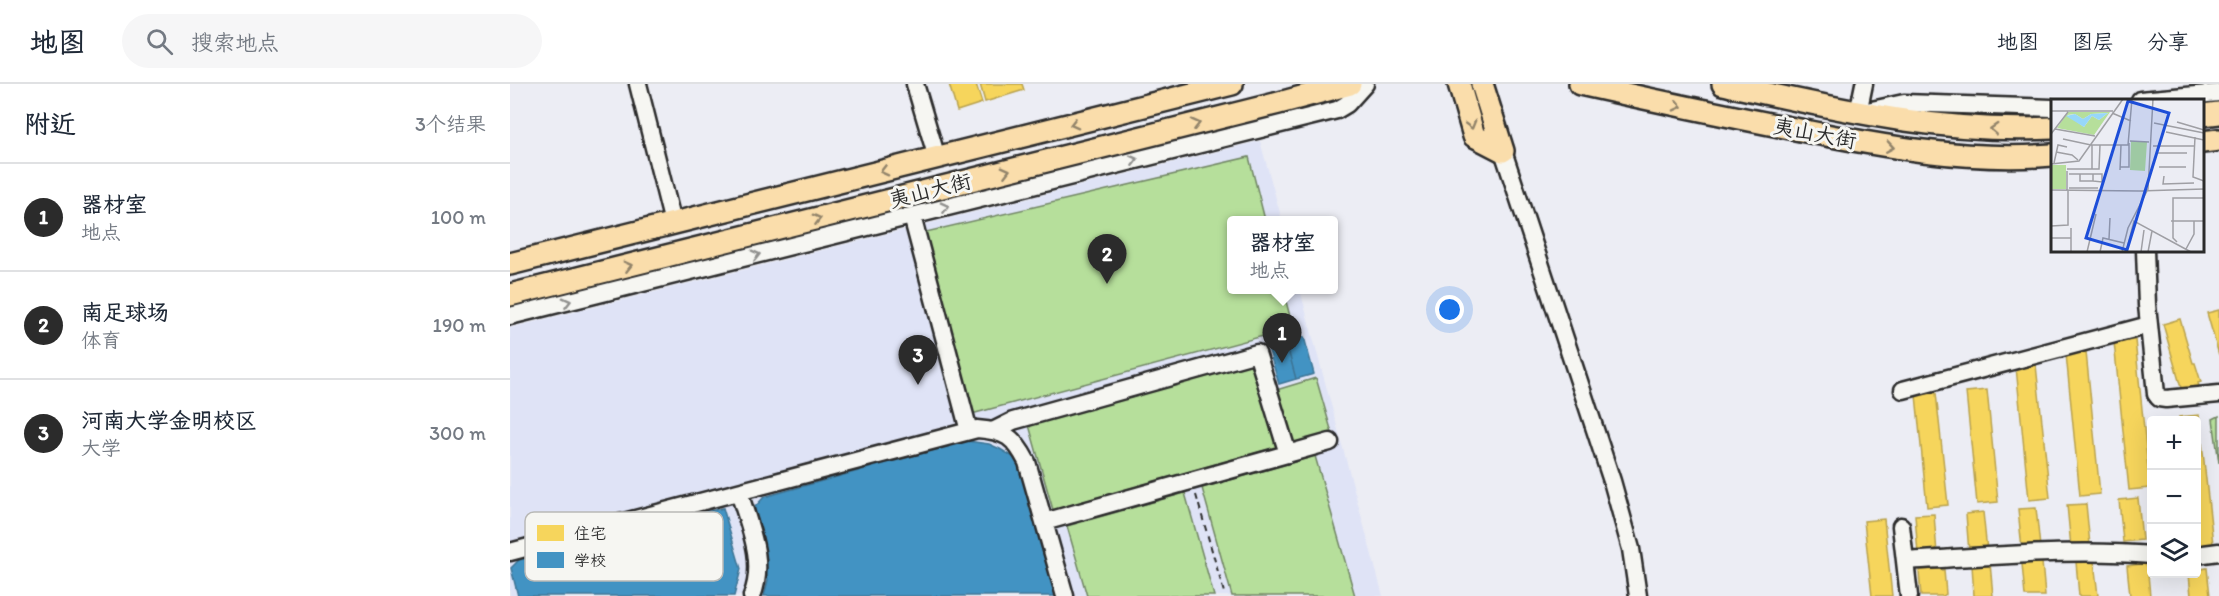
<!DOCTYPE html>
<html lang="zh">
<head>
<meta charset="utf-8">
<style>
	body { margin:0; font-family:Itim,"LXGW WenKai TC",sans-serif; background:#f6f6f7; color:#1f2937 }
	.controls { position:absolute; right:18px; bottom:18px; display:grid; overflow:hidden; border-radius:6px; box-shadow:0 6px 24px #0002 }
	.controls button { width:54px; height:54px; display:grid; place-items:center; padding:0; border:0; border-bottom:2px solid #e0e1e3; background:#fff; color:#1f2937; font:30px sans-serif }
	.you { position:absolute; left:940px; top:226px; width:21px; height:21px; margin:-15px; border:4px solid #fff; border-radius:50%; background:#1a73e8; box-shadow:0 0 0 9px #1a73e833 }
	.badge { display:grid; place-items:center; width:39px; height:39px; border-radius:50%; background:#2b2b2b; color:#fff; font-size:20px; font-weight:700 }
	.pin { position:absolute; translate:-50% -50px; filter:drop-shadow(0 2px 3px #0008) }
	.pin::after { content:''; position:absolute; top:32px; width:21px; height:18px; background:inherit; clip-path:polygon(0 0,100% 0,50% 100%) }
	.popup { position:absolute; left:717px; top:132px; width:111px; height:78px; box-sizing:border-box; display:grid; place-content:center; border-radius:6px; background:#fff; filter:drop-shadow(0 2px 4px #0005); font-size:20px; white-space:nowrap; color:#747a83 }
	.popup b { font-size:22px; color:#1f2937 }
	.popup::after { content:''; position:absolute; left:50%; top:100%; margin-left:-12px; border:12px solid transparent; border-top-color:#fff }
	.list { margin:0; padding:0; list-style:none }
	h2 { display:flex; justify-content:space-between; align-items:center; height:78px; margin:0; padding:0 24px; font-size:26px }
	h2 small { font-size:20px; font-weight:400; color:#747a83 }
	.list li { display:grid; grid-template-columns:39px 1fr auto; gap:18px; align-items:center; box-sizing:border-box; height:108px; padding:0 24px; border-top:2px solid #e0e1e3 }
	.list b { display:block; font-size:22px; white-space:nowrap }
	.list p { margin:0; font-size:20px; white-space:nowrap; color:#747a83 }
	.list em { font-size:20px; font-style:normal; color:#747a83 }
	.icon { flex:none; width:33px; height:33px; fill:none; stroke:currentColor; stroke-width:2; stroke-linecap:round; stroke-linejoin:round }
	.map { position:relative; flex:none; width:1709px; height:512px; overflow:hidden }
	header { display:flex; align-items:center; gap:36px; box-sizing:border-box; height:84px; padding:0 30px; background:#fff; border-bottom:2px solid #e0e1e3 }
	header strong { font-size:28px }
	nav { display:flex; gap:33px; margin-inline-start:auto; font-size:21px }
	.search { width:420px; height:54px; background:#f6f6f7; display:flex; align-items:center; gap:15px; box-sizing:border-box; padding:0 21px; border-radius:33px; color:#747a83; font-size:22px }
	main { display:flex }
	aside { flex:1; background:#fff }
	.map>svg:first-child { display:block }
	.built { fill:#dfe3f6 }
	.green { fill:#b6df9b; stroke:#708563; stroke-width:1.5 }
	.homes { fill:#f6d55c; stroke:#b9a24d; stroke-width:1.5 }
	.schools { fill:#4393c3; stroke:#3c7495; stroke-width:1.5 }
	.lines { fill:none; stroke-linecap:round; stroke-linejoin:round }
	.minor-casing { stroke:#2b2b2b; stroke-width:21 }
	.major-casing { stroke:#2b2b2b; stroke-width:26 }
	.path { stroke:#2b2b2b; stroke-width:2; stroke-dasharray:6 4.5; stroke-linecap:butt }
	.minor { stroke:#f6f6f2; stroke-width:16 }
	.major { stroke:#faddab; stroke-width:21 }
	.oneway { stroke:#92846b }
	.oneway2 { stroke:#90908e }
	.labels { text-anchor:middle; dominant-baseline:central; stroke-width:6; stroke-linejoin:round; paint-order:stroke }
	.street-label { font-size:21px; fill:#2b2b2b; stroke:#f6f6f2 }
	.inset-road { fill:none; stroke:#9f9fa4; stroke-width:1.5 }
	.view { fill:#1d4ed8; fill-opacity:0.15; stroke:#1d4ed8; stroke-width:3 }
	.inset-edge { fill:none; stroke:#2b2b2b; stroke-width:3 }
	.key { fill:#f6f6f2; stroke:#b9b9b6; stroke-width:1.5 }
	.key-label { font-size:16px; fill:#2b2b2b }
</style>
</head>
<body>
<header>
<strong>地图</strong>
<div class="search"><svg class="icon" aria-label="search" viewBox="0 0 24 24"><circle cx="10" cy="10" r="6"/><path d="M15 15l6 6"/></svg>搜索地点</div>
<nav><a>地图</a><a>图层</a><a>分享</a></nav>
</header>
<main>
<aside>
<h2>附近<small>3个结果</small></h2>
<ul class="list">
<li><span class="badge">1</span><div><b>器材室</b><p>地点</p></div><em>100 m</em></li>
<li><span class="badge">2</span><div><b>南足球场</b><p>体育</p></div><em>190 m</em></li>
<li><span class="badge">3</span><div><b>河南大学金明校区</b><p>大学</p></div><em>300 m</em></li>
</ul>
</aside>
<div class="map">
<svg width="1709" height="512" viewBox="0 0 1709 512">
	<rect width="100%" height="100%" fill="#ecedf4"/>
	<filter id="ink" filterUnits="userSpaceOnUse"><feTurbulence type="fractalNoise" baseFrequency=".0167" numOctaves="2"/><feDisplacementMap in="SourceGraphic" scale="12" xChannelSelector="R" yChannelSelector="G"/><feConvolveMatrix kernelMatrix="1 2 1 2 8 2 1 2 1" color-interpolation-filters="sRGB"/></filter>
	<g filter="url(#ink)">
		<path class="built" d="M750,57L772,136H721V206H790L873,512H548L512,383L505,374L490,365L479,360L457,357L254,413L245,423L244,434L258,496L254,512H0V244Z"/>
		<path class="green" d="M739,73L755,136H721V206H773L783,244L454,332L403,151Z
			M743,278L767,363L543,426L519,341Z
			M806,294L822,349L779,361L763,307Z
			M1709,332V379L1703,335Z
			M805,372L845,512H722L692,404Z
			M675,409L704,512H577L557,442Z"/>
		<path class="homes" d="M439,0H466L472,19L447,27Z
			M470,0H512L514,6L475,18Z
			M1709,226V271L1697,229Z
			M1670,235L1683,279H1685L1691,298L1688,299L1690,306L1673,311L1653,240Z
			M1625,256L1640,404L1619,406L1604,258Z
			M1576,268L1590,410L1570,412L1556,270Z
			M1526,281L1540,414L1519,416L1506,283Z
			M1477,306L1488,418L1467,420L1456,308Z
			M1426,309L1438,421L1417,423L1406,311Z
			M1689,331L1703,460L1686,462V336H1670L1669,333Z
			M1628,414L1632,456L1613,458L1609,416Z
			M1576,420L1580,461L1561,463L1557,421Z
			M1526,424L1530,463L1512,465L1508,425Z
			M1473,428L1477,467L1459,469L1456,430Z
			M1424,430L1427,470L1408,471L1405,431Z
			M1374,435L1382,512H1362L1354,437Z
			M1584,477L1588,512H1569L1566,478Z
			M1532,478L1535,512H1515L1512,480Z
			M1480,479L1483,512H1464L1462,481Z
			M1637,479L1640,512H1620L1617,482Z
			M1697,484L1700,512H1681L1679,490H1686V486Z
			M1431,485V486H1434L1436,510L1433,512H1411L1409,488L1411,486Z"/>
		<path class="schools" d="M794,253L804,290L786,295L776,258Z
			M776,258L786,295L769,300L758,263Z
			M457,357L479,360L490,365L505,374L512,383L548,512H254L258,496L244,434L245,423L254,413Z
			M213,424L231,485L224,512H8L1,484L10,475Z"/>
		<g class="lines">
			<g class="minor-casing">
				<path id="minor" d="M128,0L163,139
					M405,0L427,74
					M1354,0L1348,29L1394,19L1542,24
					M1630,16L1709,9
					M993,67L1102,397L1121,465L1128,512
					M402,132L459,347
					M1635,166L1637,221L1646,310L1649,314L1656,315L1709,310
					M0,232L827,26L837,20L855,0
					M1393,306L1639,241
					M483,347L503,337L747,269L778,370
					M229,408C239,442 256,477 242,512
					M534,438L820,358
					M1391,442L1399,512
					M0,468L467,345C496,347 504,353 517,378L555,512
					M1686,471L1709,468
					M1395,477C1477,473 1560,464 1642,471"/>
			</g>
			<g class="major-casing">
				<path id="major" d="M949,0L964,52L993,67
					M972,0L993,67
					M1070,0C1142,16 1213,31 1285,45C1370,62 1456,78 1542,71
					M1213,0C1322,24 1430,50 1542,44
					M1692,31L1709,29
					M1692,58L1709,56
					M0,180L722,0
					M0,211L769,19L840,0"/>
			</g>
			<path class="path" d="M686,411L715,512"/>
			<use href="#minor" class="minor"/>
			<use href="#major" class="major"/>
		</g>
		<defs><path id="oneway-chevron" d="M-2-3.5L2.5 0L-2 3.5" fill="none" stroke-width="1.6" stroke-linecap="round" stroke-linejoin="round" transform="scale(1.5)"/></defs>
		<g class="oneway">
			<use href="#oneway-chevron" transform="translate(1168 22) rotate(13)"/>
			<use href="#oneway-chevron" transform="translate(564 40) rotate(166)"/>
			<use href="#oneway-chevron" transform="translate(686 40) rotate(-14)"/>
			<use href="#oneway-chevron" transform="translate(961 41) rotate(74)"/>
			<use href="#oneway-chevron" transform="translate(1484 45) rotate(-177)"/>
			<use href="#oneway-chevron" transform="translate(1380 63) rotate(9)"/>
			<use href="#oneway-chevron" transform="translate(374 87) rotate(166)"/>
			<use href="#oneway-chevron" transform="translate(496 87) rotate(-14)"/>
			<use href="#oneway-chevron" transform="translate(307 135) rotate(-14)"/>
			<use href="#oneway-chevron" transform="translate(118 182) rotate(-14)"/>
		</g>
		<g class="oneway2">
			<use href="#oneway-chevron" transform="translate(624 76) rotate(-14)"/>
			<use href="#oneway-chevron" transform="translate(435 123) rotate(-14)"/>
			<use href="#oneway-chevron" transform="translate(246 171) rotate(-14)"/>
			<use href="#oneway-chevron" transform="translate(57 218) rotate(-14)"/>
		</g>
	</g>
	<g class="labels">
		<g class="street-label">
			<text transform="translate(1305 49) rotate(11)">夷山大街</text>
			<text transform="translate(420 106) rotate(-14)">夷山大街</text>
		</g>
	</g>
	<g transform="translate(1541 15)">
		<rect width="153" height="153" fill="#ecedf4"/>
		<path d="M17,13H59L43,36L6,29ZM57,14L48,21L41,17L33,28L16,16L24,15L32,20L40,15ZM80,42L96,43L94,72L79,71ZM0,66H15V90H0Z" fill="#b6df9b" fill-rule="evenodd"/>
		<path d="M57,14L48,21L41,17L33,28L15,17L24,15L32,20L40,15Z" fill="#97d7f9"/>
		<path class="inset-road" d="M0,12H62M61,14L80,22M126,23L153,31M103,24L153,34M4,30L44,37M115,33L153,41M0,35L17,13M144,38L142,78L153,82M12,40L40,46H77L81,0M79,42L98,43M102,47H143M5,53L21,56L27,61M107,54H136M3,64L7,46L16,48M0,65L28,62L72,0M69,68H78V44M108,68H135M16,70H48L49,46M41,70V46M69,71L70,46M16,72V91M18,75H51V83L42,82M29,75V82H42V75M113,77L112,85L143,84M18,89H47M0,91L88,92M88,92L153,90M120,122H153M0,127L17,126V91M20,129V153M0,139H20M58,140L59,119M126,143L122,139V99H153M135,150L143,135V122M36,153L45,115M49,153L52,139L73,144M71,153L77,129L97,90L102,0M75,153L83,122L140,153M90,153L93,131M97,153L101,132"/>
		<path class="view" d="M77,2L118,14L76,151L35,139Z"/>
		<rect width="153" height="153" class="inset-edge"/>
	</g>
	<rect x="15" y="428" width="198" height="69" rx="9" class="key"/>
	<rect x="27" y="441" width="27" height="16" fill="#f6d55c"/>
	<rect x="27" y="468" width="27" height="16" fill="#4393c3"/>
	<g class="key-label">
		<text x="64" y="455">住宅</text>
		<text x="64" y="482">学校</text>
	</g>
</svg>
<div class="controls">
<button>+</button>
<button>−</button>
<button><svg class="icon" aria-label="layers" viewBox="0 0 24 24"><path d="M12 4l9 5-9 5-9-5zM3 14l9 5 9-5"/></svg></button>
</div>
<div class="you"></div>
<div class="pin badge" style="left:772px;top:279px">1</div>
<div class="popup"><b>器材室</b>地点</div>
<div class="pin badge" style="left:597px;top:200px">2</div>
<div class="pin badge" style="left:408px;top:301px">3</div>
</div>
</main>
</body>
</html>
